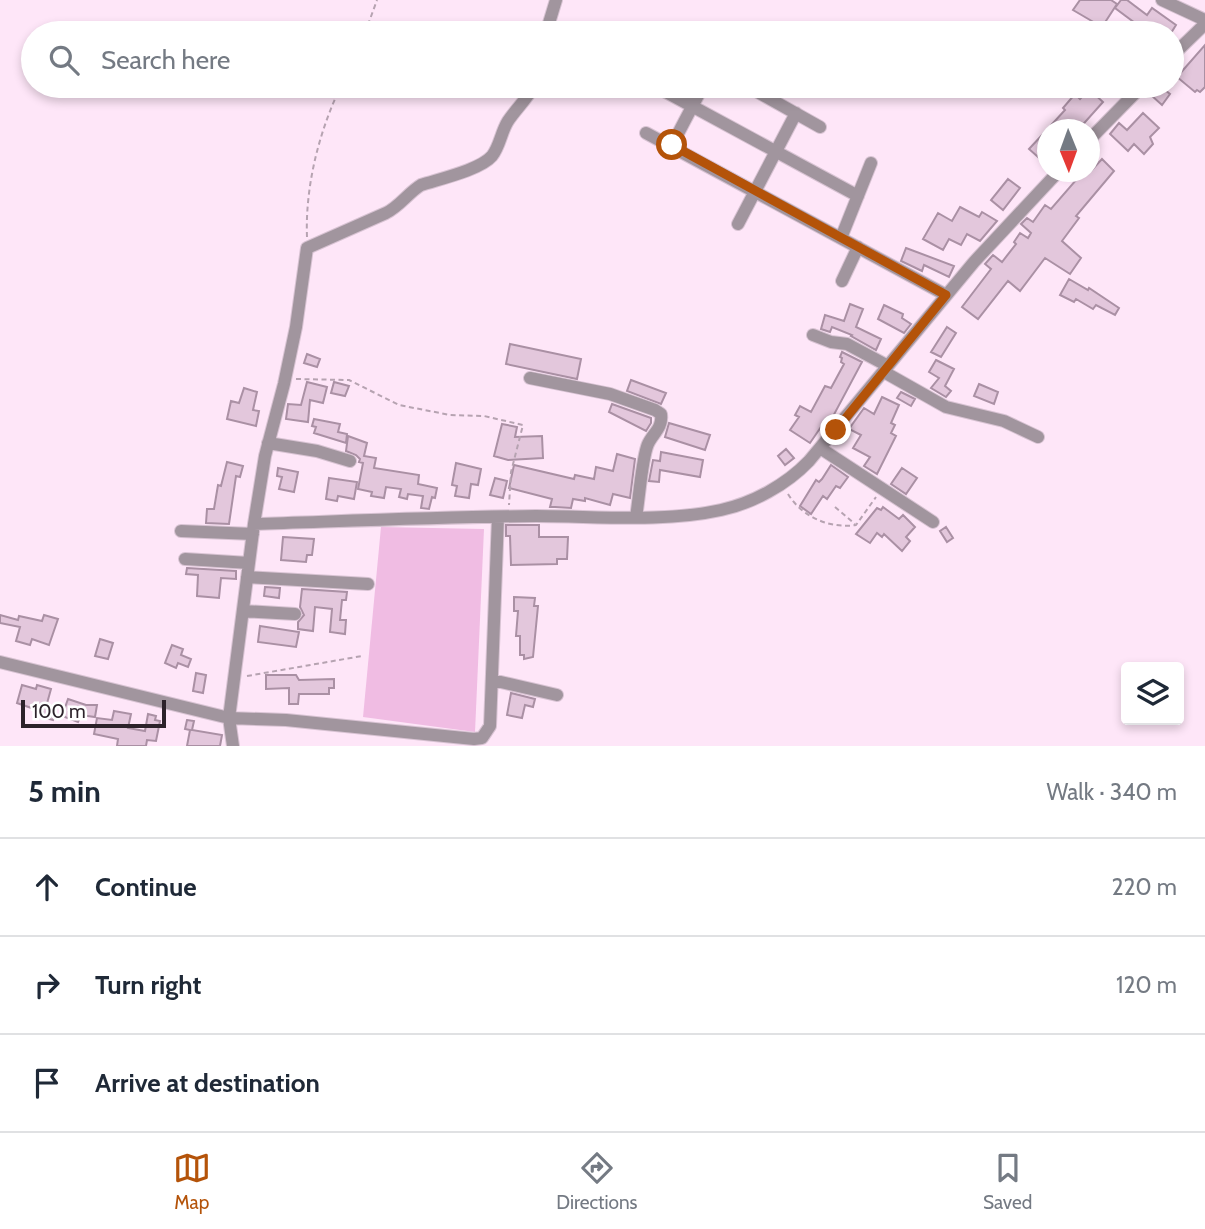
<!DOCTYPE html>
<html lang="en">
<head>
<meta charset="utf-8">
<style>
	body { margin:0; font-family:Cabin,sans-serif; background:#f6f6f7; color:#1f2937 }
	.controls { position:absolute; right:21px; bottom:21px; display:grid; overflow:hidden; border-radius:7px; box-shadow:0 4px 10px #0003 }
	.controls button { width:63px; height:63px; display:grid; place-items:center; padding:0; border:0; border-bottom:2px solid #e0e1e3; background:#fff; color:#1f2937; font:35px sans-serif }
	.compass { position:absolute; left:1037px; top:119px; width:63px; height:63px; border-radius:50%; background:#fff; box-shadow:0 4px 10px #0003; rotate:179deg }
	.scale { position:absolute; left:21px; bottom:18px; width:145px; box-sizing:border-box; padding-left:7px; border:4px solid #2c222a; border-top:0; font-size:19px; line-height:24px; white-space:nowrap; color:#2c222a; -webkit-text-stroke:5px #fff; paint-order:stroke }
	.stop { position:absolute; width:21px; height:21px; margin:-16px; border:5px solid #b45309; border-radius:50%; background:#fff }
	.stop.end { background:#b45309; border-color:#fff; box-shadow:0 2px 7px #0008 }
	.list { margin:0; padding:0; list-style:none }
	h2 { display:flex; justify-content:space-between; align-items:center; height:91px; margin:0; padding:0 28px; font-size:30px }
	h2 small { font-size:23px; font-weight:400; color:#747a83 }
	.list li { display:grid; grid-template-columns:46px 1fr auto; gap:21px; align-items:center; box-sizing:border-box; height:98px; padding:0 28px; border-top:2px solid #e0e1e3 }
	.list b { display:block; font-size:26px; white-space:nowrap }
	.list em { font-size:23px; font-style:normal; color:#747a83 }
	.icon { flex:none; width:38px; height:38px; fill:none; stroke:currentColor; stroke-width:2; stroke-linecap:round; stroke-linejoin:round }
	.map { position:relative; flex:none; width:1205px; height:746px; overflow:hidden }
	.search { position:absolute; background:#fff; box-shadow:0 4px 10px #0003; left:21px; right:21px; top:21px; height:77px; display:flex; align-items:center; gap:18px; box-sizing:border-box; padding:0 24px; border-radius:38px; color:#747a83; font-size:26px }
	.sheet { height:385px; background:#fff }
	nav { display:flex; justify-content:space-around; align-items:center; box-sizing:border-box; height:98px; border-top:2px solid #e0e1e3; background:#fff; font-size:19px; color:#747a83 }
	nav a { display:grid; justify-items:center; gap:4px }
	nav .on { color:#b45309 }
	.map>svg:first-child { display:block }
	.green { fill:#f0bce3 }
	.building { fill:#e3c7dc; stroke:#aa90a4; stroke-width:2 }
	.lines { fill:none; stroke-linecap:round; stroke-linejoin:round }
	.minor-casing { stroke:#d8c3d3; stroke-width:14 }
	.path { stroke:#b6a3b1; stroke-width:2; stroke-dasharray:5 3.5; stroke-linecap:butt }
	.minor { stroke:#a1959e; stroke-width:12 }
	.route { stroke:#b45309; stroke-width:9 }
</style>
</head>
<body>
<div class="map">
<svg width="1205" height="746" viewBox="0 0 1205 746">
	<rect width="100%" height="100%" fill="#fee6f8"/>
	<path class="green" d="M381,527L484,529L475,732L363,717Z"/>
	<path class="building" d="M1080,0H1111L1117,4L1102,27L1073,10Z
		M1121,0H1127L1147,15L1152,8L1176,25L1171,33H1134L1139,26L1115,8Z
		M1205,45V87L1200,92L1197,90L1195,92L1177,77Z
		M1160,86L1170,94L1162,105L1152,96Z
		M1089,89L1103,102L1078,130H1047V165L1029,149L1043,134L1065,110L1063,108L1075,94L1080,99Z
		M1143,113L1159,128L1150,137L1153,144L1144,154L1134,144L1128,151L1110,134L1119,123L1127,130Z
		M1102,159L1114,171L1076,216L1079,218L1062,241L1081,258L1070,274L1045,258L1020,291L1008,281L978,319L962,307L991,269L985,264L993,255L1002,262L1016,244L1014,242L1020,233L1028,238L1031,233L1021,224L1027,218L1033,222L1045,205L1051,209L1077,179L1074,177L1079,172H1090Z
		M1008,179L1020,188L1003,210L991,200Z
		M960,207L979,217L982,212L997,221L980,241L967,234L961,245L949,239L943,250L923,239L938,213L952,221Z
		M906,248L954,266L949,277L924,265L922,271L901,261Z
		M1069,279L1088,290L1089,288L1119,308L1115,315L1096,305L1093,309L1076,299L1074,302L1060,295Z
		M850,304L863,309L856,327L881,339L876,350L851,336L852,335L832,327L830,332L821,329L825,315L844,321Z
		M884,305L903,314L902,318L911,324L904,333L878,319Z
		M947,327L956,333L941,357L931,352Z
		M510,344L581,359L577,379L506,364Z
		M842,352L862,362L830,422L827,426L823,424L810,443L790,430L799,417L795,415L800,406L811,412L825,386L831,388L844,364L841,362L842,358L840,357Z
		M307,354L320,359L317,367L304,363Z
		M936,360L954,369L945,386L951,391L946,397L931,388L939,378L929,372Z
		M631,380L666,393L661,404L627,391Z
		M307,382L327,387L323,403L310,400L308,422L286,419L288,404L301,405Z
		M334,382L349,386L345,396L331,393Z
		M979,384L998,392L994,404L974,396Z
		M244,388L257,392L253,410L259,411L256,426L227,419L231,401L239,403Z
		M901,392L915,399L911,406L897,398Z
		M882,397L899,405L891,423L895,425L891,433L896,436L877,474L864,466L870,457L853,448L861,435L849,429L864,408L874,414Z
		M612,404L651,418V423L646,431L609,412Z
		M314,419L340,424L338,432L347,434L346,443L314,433L316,427L312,426Z
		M669,423L710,435L705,450L665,437Z
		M502,424L517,427L515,437L542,436L543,458L508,460L494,456Z
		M348,436L367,443L364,456L376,458L374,468L419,475L418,484L437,488L435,498L432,497L429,509L421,508L423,496L408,494L407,499L399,497L401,489L386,487L384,498L371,496L372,492L358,489L363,463L359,462L360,459L356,455L346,451Z
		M786,449L794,458L785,465L778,456Z
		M661,452L703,460L700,477L660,470L659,482L649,481L653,460L660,461Z
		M617,454L635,459L630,498L613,494L610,505L585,498V501L573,499L571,508L555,507H550L552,499L509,488L514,465L574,479L575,475L594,479L596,467L613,471Z
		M227,462L243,466L240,477L236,476L229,524L206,523L207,509H214L218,485L221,486Z
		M456,463L481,469L478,485L471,484L469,498L455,496L457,486L452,485Z
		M831,465L848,477L840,488L836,486L827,499L823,496L811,514L800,506L816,480L819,482L822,479Z
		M278,468L298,472L294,492L279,489L282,477L277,476Z
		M902,468L917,478L906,494L891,484Z
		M329,478L357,482L354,499L338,496L337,501L326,499Z
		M495,478L507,481L503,498L490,495Z
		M883,507L899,519L903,515L915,527L906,537L910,541L902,551L884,534L882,537L877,533L870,543L856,534L877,508L881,510Z
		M506,525H539V537H568L567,559H557V564L511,565L510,536H506Z
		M946,527L953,538L947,542L940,531Z
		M283,537L314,539L312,555H307L306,562L281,560Z
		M187,568L236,571V579L221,578L219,598L197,596L198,575L186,574Z
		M265,587L280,588L279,598L264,596Z
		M302,589L347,592L346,600H342L340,620H346L345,634L330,632L332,609L315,607L313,631L298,629V622L304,615L300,607Z
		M514,597L535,598L534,606H538L533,657L524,659V655H520V636H516L518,611H514Z
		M0,615L18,620L19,616L42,621L44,615L58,619L49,645L32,639L30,645L16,641L20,627L0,623Z
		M260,626L299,632L296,647L258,642Z
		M100,639L113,643L108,659L95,656Z
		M172,645L183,649L181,655L191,659L188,667L178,663L176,668L165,663Z
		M196,673L206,675L203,693L193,691Z
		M266,675H296L299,680L334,679V688H329V694H299L298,704H289V688L266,689Z
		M22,685L36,689L37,685L51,689L46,707L56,709L53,720L42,717L43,712L17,703Z
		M511,693L535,699L533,707L525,705L522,718L507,715Z
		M68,699L86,705H97L95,717L81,715L78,722L62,716Z
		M114,711L131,714L128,728L145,731L148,714L156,716L155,720L160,721L156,741L147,740L146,746H117L118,739L94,734L97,718L112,720Z
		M187,720L194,721L192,730L222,735L220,746H187L190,730L185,729Z"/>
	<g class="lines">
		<g class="minor-casing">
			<path id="minor" d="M1162,0L1205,20
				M546,33L556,0
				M1172,56L1205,24
				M747,86L820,127
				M664,91L858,196
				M646,133L946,295
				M1090,139L1142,86
				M672,145L703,86
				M738,224L796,113
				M841,238L871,163
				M842,281L858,247
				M813,335L831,342L847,344L888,366
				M884,372L946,407L1004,421L1038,437
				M530,378L610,394L655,410L661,414C663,428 653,433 648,444C642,457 639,500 636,517
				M268,443L317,451L350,461
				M820,448L933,522
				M498,517L490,726L482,738L474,739L286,720L229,718L254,524C348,521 442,517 536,516C596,516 662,523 721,510C753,503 786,485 809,461L974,262L1058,172
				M254,524L265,456L284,384L296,327L307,248L386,213C400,206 408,193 421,185C439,179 480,170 492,156C500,146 501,132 508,121C516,109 527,99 534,86
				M181,531L253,534
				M185,559L249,563
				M247,577L368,584
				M243,611L295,614
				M0,662L229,718L233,746
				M492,680L557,695"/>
		</g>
		<path class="path" d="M365,33L377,0
			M307,237C305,187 319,131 341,86
			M296,379L349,380L399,405L450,415L484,416L523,425L511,472L509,505
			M788,494C802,517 830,529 856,525L876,497
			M835,507L855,524
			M247,676L362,656"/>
		<use href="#minor" class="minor"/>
	</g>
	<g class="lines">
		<path class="route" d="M672,145L946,295L836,430"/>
	</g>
</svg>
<div class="controls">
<button><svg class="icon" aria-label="layers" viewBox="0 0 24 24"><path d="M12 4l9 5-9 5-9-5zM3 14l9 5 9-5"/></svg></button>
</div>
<svg class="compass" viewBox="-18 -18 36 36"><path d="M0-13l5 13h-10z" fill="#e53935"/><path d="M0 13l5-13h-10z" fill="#747a83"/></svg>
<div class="scale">100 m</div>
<div class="stop" style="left:672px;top:145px"></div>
<div class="stop end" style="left:836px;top:430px"></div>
<div class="search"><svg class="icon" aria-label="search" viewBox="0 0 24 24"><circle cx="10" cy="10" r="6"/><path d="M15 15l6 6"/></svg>Search here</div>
</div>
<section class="sheet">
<h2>5 min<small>Walk · 340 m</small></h2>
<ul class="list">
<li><svg class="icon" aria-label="ahead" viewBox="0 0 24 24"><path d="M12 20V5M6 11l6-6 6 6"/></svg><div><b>Continue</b></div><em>220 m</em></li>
<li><svg class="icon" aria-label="right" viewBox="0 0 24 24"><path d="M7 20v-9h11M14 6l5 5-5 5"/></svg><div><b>Turn right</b></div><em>120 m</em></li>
<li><svg class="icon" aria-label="arrive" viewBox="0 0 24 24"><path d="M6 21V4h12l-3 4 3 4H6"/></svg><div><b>Arrive at destination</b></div></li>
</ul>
</section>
<nav>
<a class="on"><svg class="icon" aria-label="map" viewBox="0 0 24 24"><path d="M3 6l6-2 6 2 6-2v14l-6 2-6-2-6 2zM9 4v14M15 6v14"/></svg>Map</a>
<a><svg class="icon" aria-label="directions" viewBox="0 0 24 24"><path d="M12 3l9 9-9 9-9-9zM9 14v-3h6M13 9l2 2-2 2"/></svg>Directions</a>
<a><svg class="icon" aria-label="saved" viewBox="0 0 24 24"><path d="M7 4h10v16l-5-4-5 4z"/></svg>Saved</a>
</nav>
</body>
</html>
